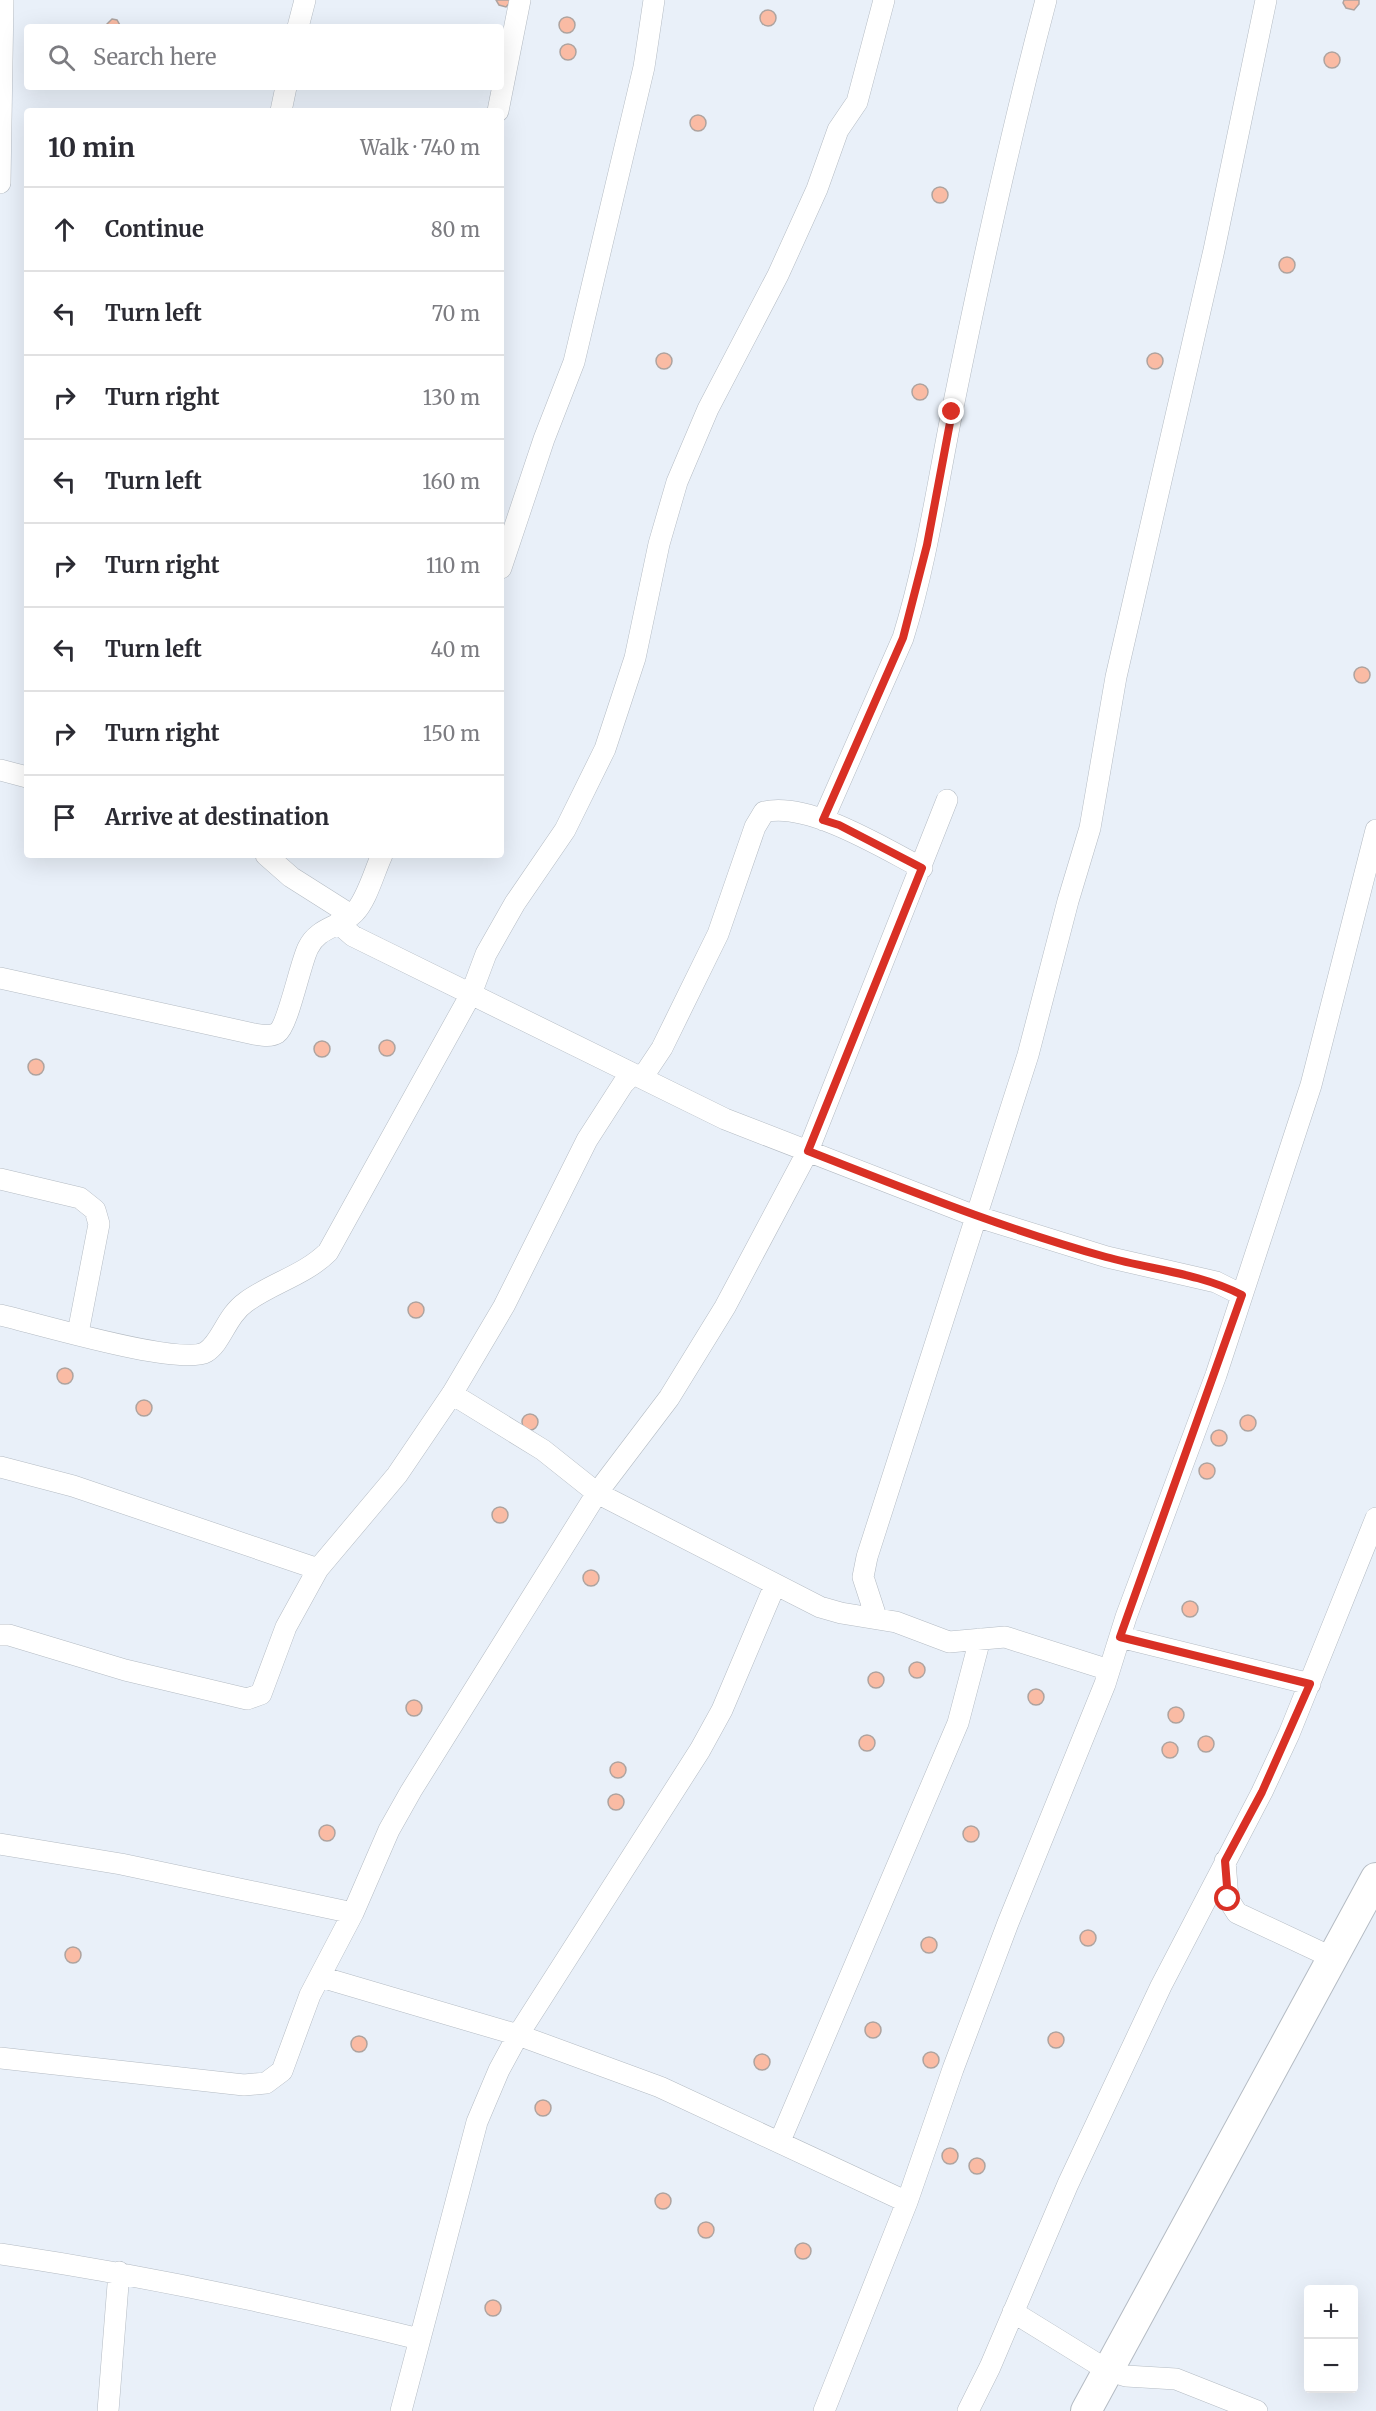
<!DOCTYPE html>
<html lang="en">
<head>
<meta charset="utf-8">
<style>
	body { margin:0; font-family:Merriweather,serif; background:#f7f7f7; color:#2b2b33 }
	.controls { position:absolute; right:18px; bottom:18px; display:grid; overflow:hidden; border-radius:6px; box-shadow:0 6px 24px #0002 }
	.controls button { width:54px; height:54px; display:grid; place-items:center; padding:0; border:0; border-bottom:2px solid #e1e1e2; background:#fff; color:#2b2b33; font:30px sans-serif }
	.stop { position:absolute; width:18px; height:18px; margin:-14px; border:4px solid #d93025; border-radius:50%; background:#fff }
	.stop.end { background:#d93025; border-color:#fff; box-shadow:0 2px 6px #0008 }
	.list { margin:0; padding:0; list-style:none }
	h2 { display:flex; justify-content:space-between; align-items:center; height:78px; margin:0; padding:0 24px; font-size:26px }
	h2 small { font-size:20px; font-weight:400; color:#7c7c81 }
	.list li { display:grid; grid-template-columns:39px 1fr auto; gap:18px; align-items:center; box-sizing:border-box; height:84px; padding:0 24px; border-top:2px solid #e1e1e2 }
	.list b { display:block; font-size:22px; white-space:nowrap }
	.list em { font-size:20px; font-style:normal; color:#7c7c81 }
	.icon { flex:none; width:33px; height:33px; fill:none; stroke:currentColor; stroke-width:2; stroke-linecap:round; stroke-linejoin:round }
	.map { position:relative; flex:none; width:1376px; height:2411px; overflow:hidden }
	.search { position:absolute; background:#fff; box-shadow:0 6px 24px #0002; left:24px; top:24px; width:480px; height:66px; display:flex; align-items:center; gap:15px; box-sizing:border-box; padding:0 21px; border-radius:6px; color:#7c7c81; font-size:22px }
	.panel { position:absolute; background:#fff; box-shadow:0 6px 24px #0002; left:24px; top:108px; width:480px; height:750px; border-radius:6px }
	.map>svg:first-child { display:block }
	.building { fill:#fabba4; stroke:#aea39f; stroke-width:1.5 }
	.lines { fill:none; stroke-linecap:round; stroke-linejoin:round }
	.street-casing { stroke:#b4bbc3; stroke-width:22 }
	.secondary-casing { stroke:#b4bbc3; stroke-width:32 }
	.street { stroke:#fff; stroke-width:21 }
	.secondary { stroke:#fff; stroke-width:30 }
	.route { stroke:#d93025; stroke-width:8 }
</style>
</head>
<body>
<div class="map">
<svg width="1376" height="2411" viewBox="0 0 1376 2411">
	<rect width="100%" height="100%" fill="#e9f0f9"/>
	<path class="building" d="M496,0H512L506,7L499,5Z
		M1359,0V4L1354,10L1346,8L1343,3L1344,0Z
		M760 18a8 8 0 1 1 16 0a8 8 0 1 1-16 0Z
		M559 25a8 8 0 1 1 16 0a8 8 0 1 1-16 0Z
		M112,19L117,20L121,27H104Z
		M560 52a8 8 0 1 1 16 0a8 8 0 1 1-16 0Z
		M1324 60a8 8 0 1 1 16 0a8 8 0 1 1-16 0Z
		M690 123a8 8 0 1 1 16 0a8 8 0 1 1-16 0Z
		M932 195a8 8 0 1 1 16 0a8 8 0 1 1-16 0Z
		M1279 265a8 8 0 1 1 16 0a8 8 0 1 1-16 0Z
		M656 361a8 8 0 1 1 16 0a8 8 0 1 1-16 0Z
		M1147 361a8 8 0 1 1 16 0a8 8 0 1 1-16 0Z
		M912 392a8 8 0 1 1 16 0a8 8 0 1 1-16 0Z
		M1354 675a8 8 0 1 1 16 0a8 8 0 1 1-16 0Z
		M379 1048a8 8 0 1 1 16 0a8 8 0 1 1-16 0Z
		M314 1049a8 8 0 1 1 16 0a8 8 0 1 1-16 0Z
		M28 1067a8 8 0 1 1 16 0a8 8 0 1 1-16 0Z
		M408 1310a8 8 0 1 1 16 0a8 8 0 1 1-16 0Z
		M57 1376a8 8 0 1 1 16 0a8 8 0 1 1-16 0Z
		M136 1408a8 8 0 1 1 16 0a8 8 0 1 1-16 0Z
		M522 1422a8 8 0 1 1 16 0a8 8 0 1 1-16 0Z
		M1240 1423a8 8 0 1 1 16 0a8 8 0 1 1-16 0Z
		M1211 1438a8 8 0 1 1 16 0a8 8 0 1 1-16 0Z
		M1199 1471a8 8 0 1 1 16 0a8 8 0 1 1-16 0Z
		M492 1515a8 8 0 1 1 16 0a8 8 0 1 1-16 0Z
		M583 1578a8 8 0 1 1 16 0a8 8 0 1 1-16 0Z
		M1182 1609a8 8 0 1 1 16 0a8 8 0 1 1-16 0Z
		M909 1670a8 8 0 1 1 16 0a8 8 0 1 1-16 0Z
		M868 1680a8 8 0 1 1 16 0a8 8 0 1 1-16 0Z
		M1028 1697a8 8 0 1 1 16 0a8 8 0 1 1-16 0Z
		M406 1708a8 8 0 1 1 16 0a8 8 0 1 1-16 0Z
		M1168 1715a8 8 0 1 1 16 0a8 8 0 1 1-16 0Z
		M859 1743a8 8 0 1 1 16 0a8 8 0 1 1-16 0Z
		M1198 1744a8 8 0 1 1 16 0a8 8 0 1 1-16 0Z
		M1162 1750a8 8 0 1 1 16 0a8 8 0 1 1-16 0Z
		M610 1770a8 8 0 1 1 16 0a8 8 0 1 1-16 0Z
		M608 1802a8 8 0 1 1 16 0a8 8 0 1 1-16 0Z
		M319 1833a8 8 0 1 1 16 0a8 8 0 1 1-16 0Z
		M963 1834a8 8 0 1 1 16 0a8 8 0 1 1-16 0Z
		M1080 1938a8 8 0 1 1 16 0a8 8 0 1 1-16 0Z
		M921 1945a8 8 0 1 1 16 0a8 8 0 1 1-16 0Z
		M65 1955a8 8 0 1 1 16 0a8 8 0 1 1-16 0Z
		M865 2030a8 8 0 1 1 16 0a8 8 0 1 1-16 0Z
		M1048 2040a8 8 0 1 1 16 0a8 8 0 1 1-16 0Z
		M351 2044a8 8 0 1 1 16 0a8 8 0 1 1-16 0Z
		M923 2060a8 8 0 1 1 16 0a8 8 0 1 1-16 0Z
		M754 2062a8 8 0 1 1 16 0a8 8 0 1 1-16 0Z
		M535 2108a8 8 0 1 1 16 0a8 8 0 1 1-16 0Z
		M942 2156a8 8 0 1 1 16 0a8 8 0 1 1-16 0Z
		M969 2166a8 8 0 1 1 16 0a8 8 0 1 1-16 0Z
		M655 2201a8 8 0 1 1 16 0a8 8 0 1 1-16 0Z
		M698 2230a8 8 0 1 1 16 0a8 8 0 1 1-16 0Z
		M795 2251a8 8 0 1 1 16 0a8 8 0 1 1-16 0Z
		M485 2308a8 8 0 1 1 16 0a8 8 0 1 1-16 0Z"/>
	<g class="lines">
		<g class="street-casing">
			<path id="street" d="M298,27L305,0
				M281,111L286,87
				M498,111L520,0
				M0,183L3,0
				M501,568L544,439L574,362L644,67L654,0
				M0,770L27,777
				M823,820L903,638C926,564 937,487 952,412C980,274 1010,136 1046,0
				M266,855L291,877L351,915
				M338,923L353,936L725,1119L975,1216L1107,1257L1216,1282L1242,1295
				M0,978L254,1034C261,1035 271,1037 277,1033C288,1026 300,964 308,948C318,927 339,928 354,913C367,900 374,872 382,855
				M642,1078L662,1048L718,934L755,827L764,812C808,801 883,848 922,868
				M0,1179L80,1198L95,1210L99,1224L78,1333
				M0,1315C36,1323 181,1367 206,1352C222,1342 226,1316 246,1302C272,1283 305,1275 328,1252L471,994L486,954L515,903L565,830L605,749L635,658L659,544L677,482L708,409L778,275L817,189L838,130L857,102L884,0
				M452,1394L543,1450L597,1493L820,1607L841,1613L896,1622L949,1642L1005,1637L1109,1670
				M0,1467L73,1486L318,1569
				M876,1617L863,1577L867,1557L1028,1055L1068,901L1090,828L1116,677L1214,250L1266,0
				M0,1635H9L125,1670L247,1699L261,1694L286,1627L318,1569L397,1475L452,1394L504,1306L587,1140L623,1084L633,1074
				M1120,1637L1310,1684
				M0,1844L121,1864L353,1913
				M1225,1861L1228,1899L1237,1913L1331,1957
				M321,1977L518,2035L660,2087L907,2202
				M0,2058L244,2085L266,2083L282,2071L310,1995L353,1913L389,1830L411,1791L597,1493L669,1398L725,1307L808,1151L947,800
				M780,2141L958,1723L980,1639
				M0,2254C142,2275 280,2304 419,2339
				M1013,2312L1107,2370L1126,2376L1176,2379L1257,2411
				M108,2411L119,2272
				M401,2411L477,2122L499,2070L518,2035L700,1750L722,1710L775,1585
				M824,2411L907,2202L953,2069L1008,1923L1105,1684L1126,1617L1216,1375L1311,1085L1376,830
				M968,2411L990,2367L1068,2184L1161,1986L1262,1792L1289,1734L1376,1518"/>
		</g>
		<g class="secondary-casing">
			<path id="secondary" d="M1086,2411L1376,1878"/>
		</g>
		<use href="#street" class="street"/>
		<use href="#secondary" class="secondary"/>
	</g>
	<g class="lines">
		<path class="route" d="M952,412L927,545L903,638L823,820L839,825L922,868L808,1151C906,1189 1004,1229 1106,1257C1153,1270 1199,1273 1242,1295L1120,1637L1310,1684L1262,1792L1225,1861L1228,1899"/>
	</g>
</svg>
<div class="controls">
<button>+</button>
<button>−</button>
</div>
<div class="stop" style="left:1228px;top:1899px"></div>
<div class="stop end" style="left:952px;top:412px"></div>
<div class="search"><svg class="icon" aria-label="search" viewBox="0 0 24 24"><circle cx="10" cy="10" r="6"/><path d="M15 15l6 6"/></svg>Search here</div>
<section class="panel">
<h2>10 min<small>Walk · 740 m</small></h2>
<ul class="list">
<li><svg class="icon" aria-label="ahead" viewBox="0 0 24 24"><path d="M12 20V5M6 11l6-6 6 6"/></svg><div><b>Continue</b></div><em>80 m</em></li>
<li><svg class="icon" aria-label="left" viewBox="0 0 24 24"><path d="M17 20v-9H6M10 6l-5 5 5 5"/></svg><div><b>Turn left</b></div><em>70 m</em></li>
<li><svg class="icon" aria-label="right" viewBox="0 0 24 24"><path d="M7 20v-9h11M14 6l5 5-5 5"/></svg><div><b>Turn right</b></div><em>130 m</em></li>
<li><svg class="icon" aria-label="left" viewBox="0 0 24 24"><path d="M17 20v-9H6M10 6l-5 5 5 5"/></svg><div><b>Turn left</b></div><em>160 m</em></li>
<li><svg class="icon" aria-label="right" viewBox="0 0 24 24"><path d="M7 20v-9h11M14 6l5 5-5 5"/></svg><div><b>Turn right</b></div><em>110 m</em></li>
<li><svg class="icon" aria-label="left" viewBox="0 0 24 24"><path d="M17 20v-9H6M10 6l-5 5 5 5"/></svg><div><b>Turn left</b></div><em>40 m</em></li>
<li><svg class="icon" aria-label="right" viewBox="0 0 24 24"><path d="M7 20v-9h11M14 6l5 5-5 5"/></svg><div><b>Turn right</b></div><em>150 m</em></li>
<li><svg class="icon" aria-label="arrive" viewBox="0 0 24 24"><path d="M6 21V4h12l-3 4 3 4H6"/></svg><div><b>Arrive at destination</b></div></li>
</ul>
</section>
</div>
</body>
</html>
